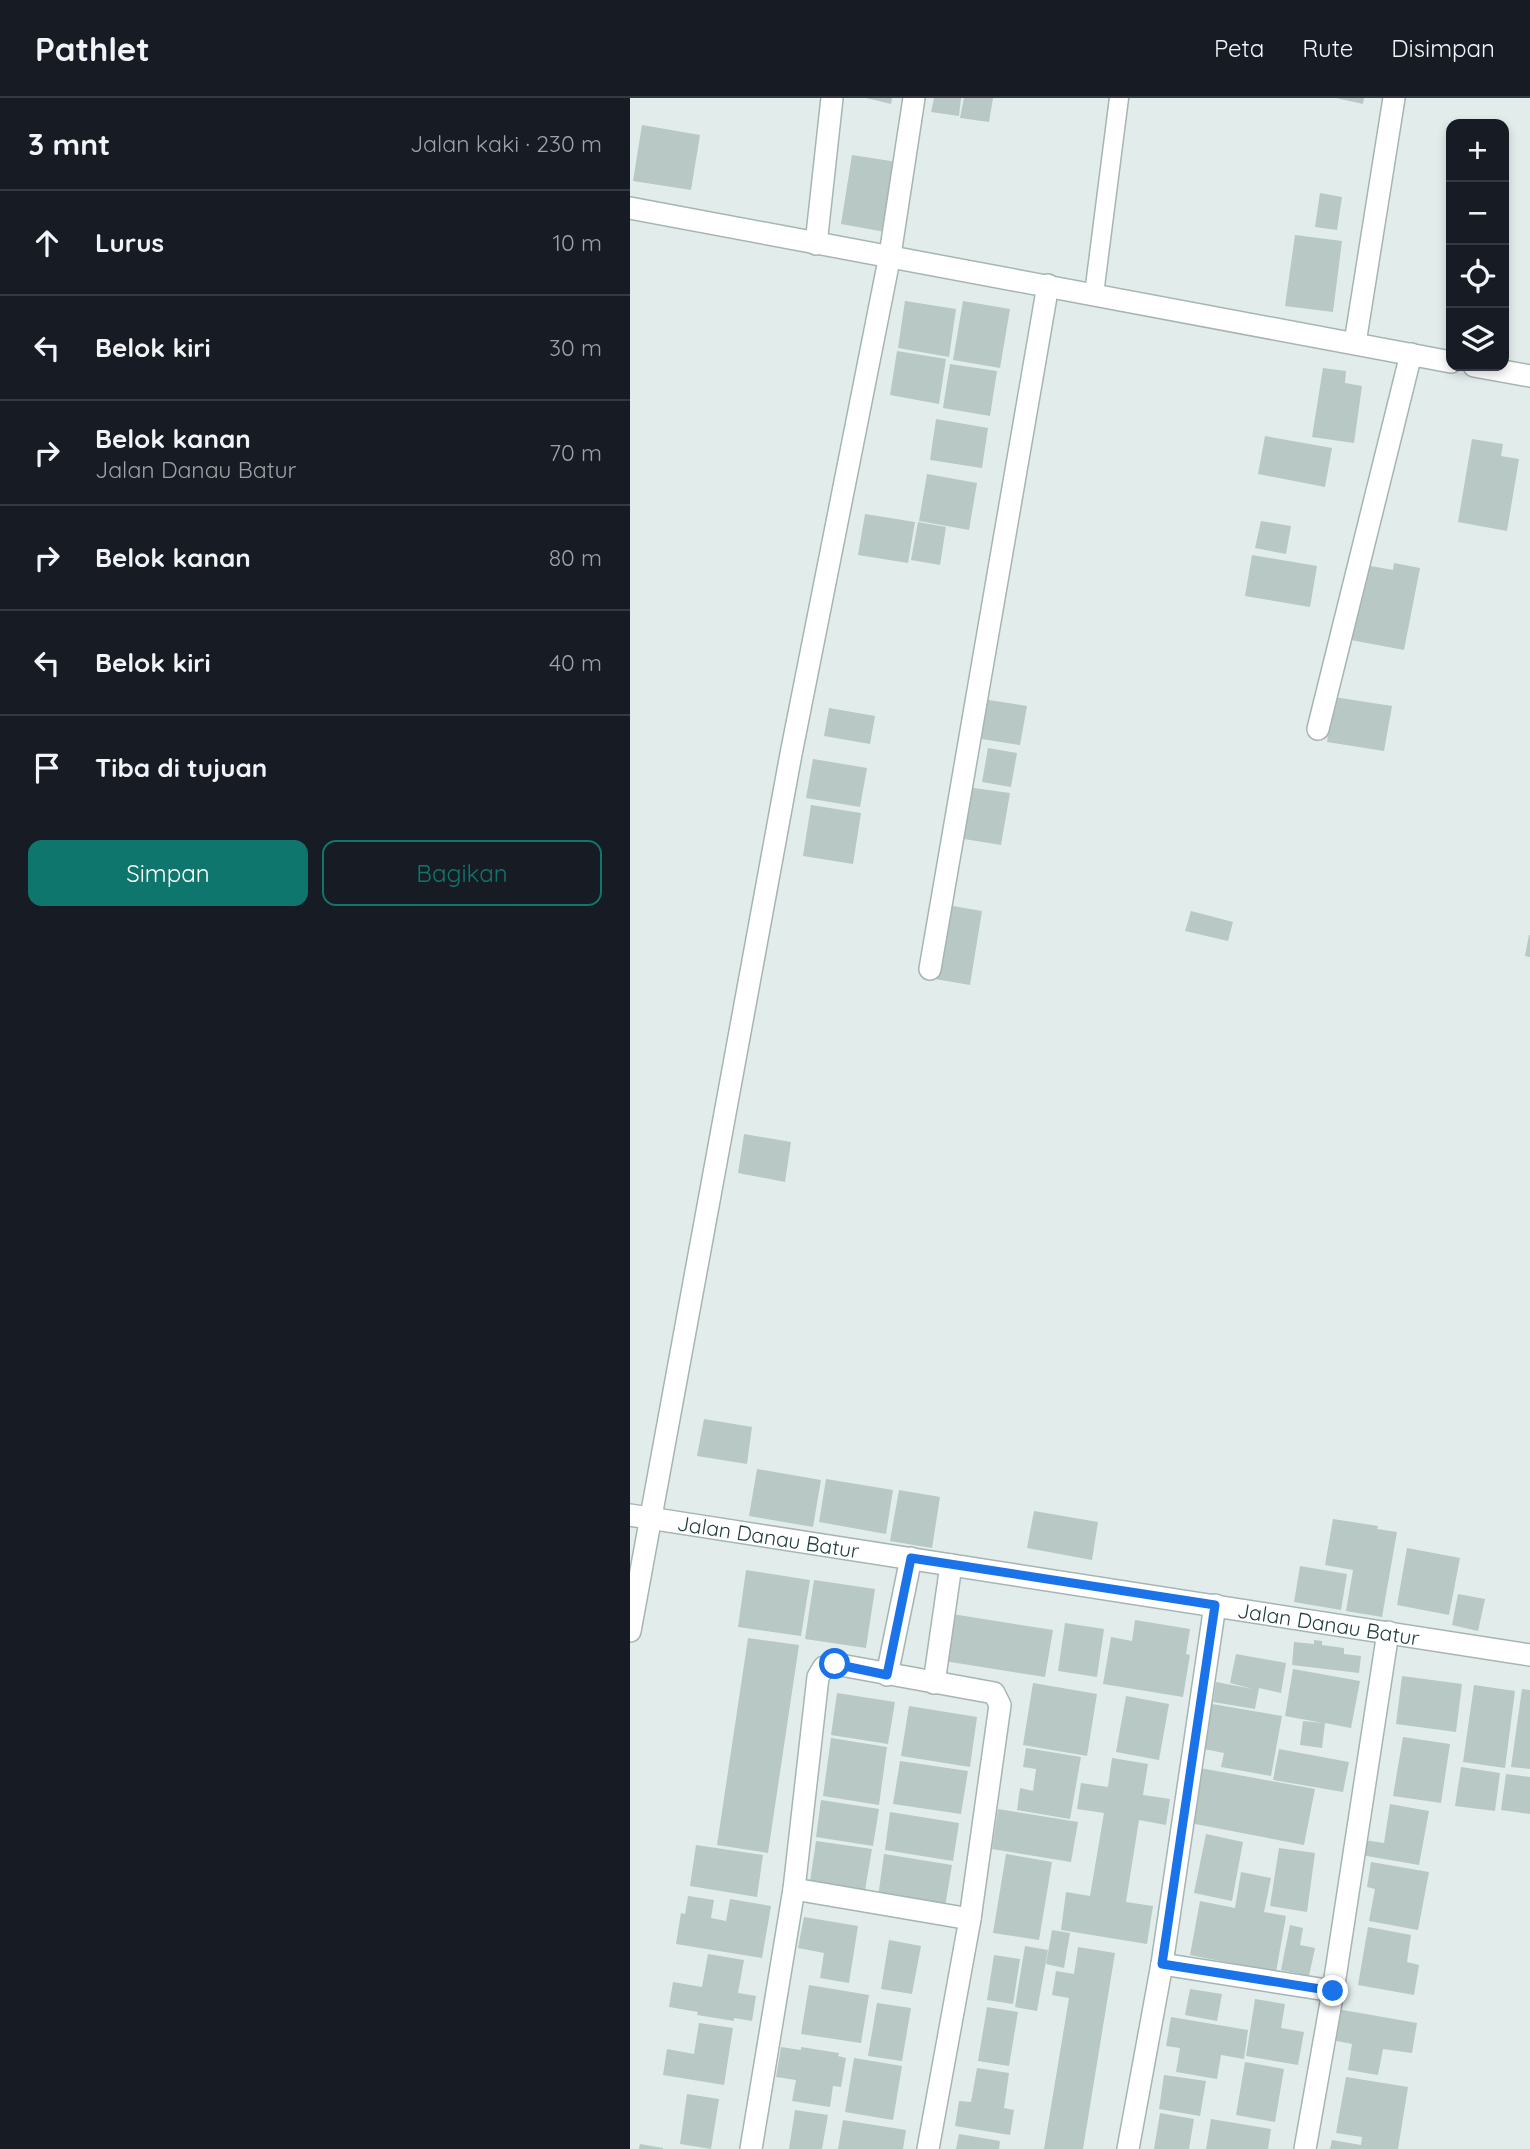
<!DOCTYPE html>
<html lang="id">
<head>
<meta charset="utf-8">
<style>
	body { margin:0; font-family:Quicksand,sans-serif; background:#242831; color:#f1f3f6 }
	.controls { position:absolute; right:21px; top:21px; display:grid; overflow:hidden; border-radius:14px; box-shadow:0 4px 10px #0003 }
	.controls button { width:63px; height:63px; display:grid; place-items:center; padding:0; border:0; border-bottom:2px solid #363941; background:#171b24; color:#f1f3f6; font:35px sans-serif }
	.stop { position:absolute; width:21px; height:21px; margin:-16px; border:5px solid #1a73e8; border-radius:50%; background:#fff }
	.stop.end { background:#1a73e8; border-color:#fff; box-shadow:0 2px 7px #0008 }
	.list { margin:0; padding:0; list-style:none }
	h2 { display:flex; justify-content:space-between; align-items:center; height:91px; margin:0; padding:0 28px; font-size:30px }
	h2 small { font-size:23px; font-weight:400; color:#9ea1a6 }
	.list li { display:grid; grid-template-columns:46px 1fr auto; gap:21px; align-items:center; box-sizing:border-box; height:105px; padding:0 28px; border-top:2px solid #363941 }
	.list b { display:block; font-size:26px; white-space:nowrap }
	.list p { margin:0; font-size:23px; white-space:nowrap; color:#9ea1a6 }
	.list em { font-size:23px; font-style:normal; color:#9ea1a6 }
	.actions { display:flex; gap:14px; padding:21px 28px }
	.actions a { flex:1; padding:16px 0; border:2px solid #0f766e; border-radius:14px; text-align:center; font-size:24px; color:#0f766e }
	.actions .main { background:#0f766e; color:#fff }
	.icon { flex:none; width:38px; height:38px; fill:none; stroke:currentColor; stroke-width:2; stroke-linecap:round; stroke-linejoin:round }
	.map { position:relative; flex:none; width:900px; height:2051px; overflow:hidden }
	header { display:flex; align-items:center; gap:42px; box-sizing:border-box; height:98px; padding:0 35px; background:#171b24; border-bottom:2px solid #363941 }
	header strong { font-size:33px }
	nav { display:flex; gap:38px; margin-inline-start:auto; font-size:24px }
	main { display:flex }
	aside { flex:1; background:#171b24 }
	.map>svg:first-child { display:block }
	.building { fill:#b7c8c5 }
	.lines { fill:none; stroke-linecap:round; stroke-linejoin:round }
	.service-casing { stroke:#a4b5b4; stroke-width:21 }
	.minor-casing { stroke:#a4b5b4; stroke-width:24 }
	.service { stroke:#fff; stroke-width:18 }
	.minor { stroke:#fff; stroke-width:21 }
	.route { stroke:#1a73e8; stroke-width:9 }
	.labels { text-anchor:middle; dominant-baseline:central; stroke-width:6; stroke-linejoin:round; paint-order:stroke }
	.street-label { font-size:21px; fill:#213f3e; stroke:#f3f9f8 }
</style>
</head>
<body>
<header>
<strong>Pathlet</strong>
<nav><a>Peta</a><a>Rute</a><a>Disimpan</a></nav>
</header>
<main>
<aside>
<h2>3 mnt<small>Jalan kaki · 230 m</small></h2>
<ul class="list">
<li><svg class="icon" aria-label="ahead" viewBox="0 0 24 24"><path d="M12 20V5M6 11l6-6 6 6"/></svg><div><b>Lurus</b></div><em>10 m</em></li>
<li><svg class="icon" aria-label="left" viewBox="0 0 24 24"><path d="M17 20v-9H6M10 6l-5 5 5 5"/></svg><div><b>Belok kiri</b></div><em>30 m</em></li>
<li><svg class="icon" aria-label="right" viewBox="0 0 24 24"><path d="M7 20v-9h11M14 6l5 5-5 5"/></svg><div><b>Belok kanan</b><p>Jalan Danau Batur</p></div><em>70 m</em></li>
<li><svg class="icon" aria-label="right" viewBox="0 0 24 24"><path d="M7 20v-9h11M14 6l5 5-5 5"/></svg><div><b>Belok kanan</b></div><em>80 m</em></li>
<li><svg class="icon" aria-label="left" viewBox="0 0 24 24"><path d="M17 20v-9H6M10 6l-5 5 5 5"/></svg><div><b>Belok kiri</b></div><em>40 m</em></li>
<li><svg class="icon" aria-label="arrive" viewBox="0 0 24 24"><path d="M6 21V4h12l-3 4 3 4H6"/></svg><div><b>Tiba di tujuan</b></div></li>
</ul>
<div class="actions"><a class="main">Simpan</a><a>Bagikan</a></div>
</aside>
<div class="map">
<svg width="900" height="2051" viewBox="0 0 900 2051">
	<rect width="100%" height="100%" fill="#e2edeb"/>
	<path class="building" d="M236,0H262L261,6Z
		M304,0H331L329,18L301,14Z
		M334,0H363L359,24L330,20Z
		M706,0H734L733,6Z
		M12,27L70,37L61,92L3,83Z
		M222,57L267,64L255,134L211,126Z
		M690,95L712,99L707,132L685,129Z
		M665,137L712,143L703,214L655,208Z
		M275,203L326,211L319,259L268,250Z
		M333,203L380,211L370,270L323,262Z
		M267,253L316,261L309,306L260,297Z
		M320,266L367,273L360,318L313,310Z
		M693,270L716,273L715,285L732,288L724,345L682,339Z
		M306,321L358,330L352,370L300,362Z
		M635,338L702,350L695,389L628,376Z
		M842,341L873,346L871,358L889,361L877,433L828,424Z
		M297,376L347,385L339,432L289,423Z
		M235,416L285,424L278,465L228,457Z
		M631,423L661,428L656,456L625,450Z
		M288,424L316,429L310,467L281,462Z
		M622,457L687,468L680,509L615,498Z
		M764,465L790,470L774,552L721,542L735,467L763,472Z
		M704,599L762,608L754,653L697,644Z
		M352,601L397,608L390,647L345,640Z
		M199,610L245,618L240,646L194,638Z
		M358,650L387,655L381,689L352,684Z
		M183,661L237,670L230,709L176,700Z
		M337,689L380,695L371,747L328,740Z
		M181,707L231,715L223,766L173,758Z
		M317,807L352,813L340,887L305,881Z
		M561,813L603,824L598,843L555,833Z
		M899,837H900V859L895,858Z
		M114,1036L161,1044L155,1084L108,1075Z
		M74,1321L122,1329L117,1366L67,1358Z
		M127,1371L191,1382L183,1429L119,1418Z
		M196,1381L263,1392L256,1436L189,1424Z
		M269,1392L310,1399L302,1450L260,1443Z
		M404,1413L468,1424L462,1462L397,1450Z
		M703,1421L748,1428L747,1431L767,1434L752,1519L716,1513L723,1472L695,1467Z
		M777,1450L830,1460L819,1517L767,1507Z
		M670,1468L717,1476L711,1512L664,1504Z
		M116,1472L180,1482L171,1538L108,1529Z
		M184,1482L245,1491L236,1550L175,1541Z
		M828,1496L855,1501L848,1533L822,1527Z
		M322,1516L423,1532L415,1579L314,1563Z
		M505,1522L560,1531L556,1556L560,1557L553,1599L473,1586L481,1539L502,1543Z
		M435,1525L474,1531L467,1579L428,1573Z
		M118,1540L169,1547L138,1755L87,1747Z
		M684,1542L692,1543V1547L714,1550V1556L731,1558L729,1575L662,1567L664,1544L684,1546Z
		M606,1556L656,1565L651,1595L629,1590L625,1611L583,1604L586,1584L623,1591L600,1585Z
		M663,1571L730,1583L721,1630L695,1625L692,1650L670,1647L673,1623L693,1625L655,1618Z
		M772,1578L832,1586L826,1634L766,1626Z
		M403,1585L467,1596L457,1658L393,1647Z
		M844,1587L885,1593L875,1670L833,1664Z
		M892,1591L900,1592V1671L881,1669Z
		M207,1595L265,1604L258,1646L201,1637Z
		M496,1598L539,1606L529,1662L486,1654Z
		M582,1606L652,1618L641,1678L591,1669L594,1655L574,1651Z
		M279,1608L347,1619L340,1669L271,1658Z
		M773,1639L820,1646L811,1705L763,1698Z
		M201,1640L257,1649L249,1707L193,1698Z
		M396,1650L451,1659L440,1721L387,1712L390,1690L403,1693L406,1671L393,1669Z
		M649,1651L719,1664L713,1694L643,1682Z
		M482,1660L518,1666L513,1697L540,1701L536,1727L509,1722L496,1804L523,1808L517,1846L431,1832L436,1794L460,1798L474,1715L447,1711L451,1685L478,1689Z
		M270,1663L338,1673L331,1716L263,1706Z
		M831,1669L870,1675L865,1713L825,1708Z
		M570,1670L685,1691L674,1747L560,1725Z
		M876,1676L900,1679V1716L871,1712Z
		M191,1702L249,1711L243,1748L186,1739Z
		M760,1706L799,1713L789,1767L731,1757L734,1742L754,1745Z
		M368,1711L448,1724L441,1764L362,1751Z
		M260,1714L329,1725L323,1763L255,1752Z
		M576,1736L613,1744L602,1803L564,1795Z
		M186,1743L242,1751L235,1792L180,1783Z
		M66,1747L133,1757L127,1799L60,1788Z
		M649,1750L685,1755L677,1814L640,1808Z
		M254,1756L322,1767L315,1809L248,1799Z
		M376,1756L422,1764L409,1842L363,1835Z
		M741,1764L799,1774L788,1832L739,1823L745,1791L737,1789Z
		M611,1774L641,1780L634,1814L656,1818L646,1874L560,1857L570,1803L605,1810Z
		M58,1798L84,1802L81,1820L96,1823L100,1801L141,1808L132,1860L46,1846L51,1815L55,1816Z
		M174,1819L228,1828L219,1885L190,1880L194,1855L168,1850Z
		M660,1827L673,1830L670,1847L685,1850L679,1878L651,1872Z
		M738,1829L781,1837L777,1864L789,1867L784,1897L728,1887Z
		M422,1832L440,1835L434,1870L416,1866Z
		M259,1842L291,1848L282,1896L251,1891Z
		M395,1848L418,1852L407,1913L385,1909Z
		M448,1849L485,1855L453,2051H414L439,1900L422,1897L426,1873L444,1876Z
		M78,1856L114,1862L108,1895L126,1898L122,1923L104,1920V1923L67,1917L68,1914L39,1909L43,1884L72,1889Z
		M364,1857L390,1861L383,1906L357,1902Z
		M179,1887L239,1897L231,1945L171,1936Z
		M560,1891L592,1896L587,1923L555,1917Z
		M625,1901L655,1906L651,1930L674,1934L668,1967L616,1958Z
		M247,1905L281,1910L272,1963L238,1958Z
		M357,1909L388,1914L379,1968L348,1963Z
		M707,1911L787,1925L782,1955L753,1951L748,1977L718,1972L722,1946L702,1942Z
		M541,1919L618,1932L614,1961L591,1957L587,1981L546,1974L550,1950L536,1948Z
		M69,1925L103,1930L94,1987L33,1977L37,1951L64,1956Z
		M151,1949L171,1952V1949L209,1955L208,1958L216,1960L211,1989L203,1988L200,2009L162,2003L166,1982L146,1979Z
		M224,1960L272,1968L263,2022L215,2014Z
		M615,1964L654,1971L645,2024L606,2017Z
		M347,1970L379,1975L374,2010L384,2012L380,2037L325,2028L329,2003L341,2004Z
		M534,1977L576,1983L570,2018L529,2011Z
		M716,1979L778,1989L768,2051H700L702,2042L731,2047L732,2039L706,2035Z
		M57,1996L89,2001L81,2051L50,2046Z
		M165,2012L198,2017L192,2051H159Z
		M530,2015L564,2021L559,2051H524Z
		M581,2021L641,2031L638,2051H576Z
		M213,2022L276,2032L273,2051H208Z
		M329,2036L370,2043L369,2051H326Z
		M10,2046L33,2050V2051H9Z"/>
	<g class="lines">
		<g class="service-casing">
			<path id="service" d="M464,196L489,0"/>
		</g>
		<g class="minor-casing">
			<g id="minor">
				<path d="M0,110L821,264"/>
				<path d="M186,146L202,0"/>
				<path d="M725,245L764,0"/>
				<path d="M844,268L900,278"/>
				<path d="M688,631L781,256"/>
				<path d="M300,871L418,187"/>
				<path id="s1" d="M0,1417L900,1557"/>
				<path d="M0,1533L161,656L260,157L284,0"/>
				<path d="M257,1577L281,1460"/>
				<path d="M304,1585L321,1467"/>
				<path d="M164,1791L340,1821"/>
				<path d="M532,1866L703,1893"/>
				<path d="M121,2051L164,1791L188,1579L194,1569L205,1566L364,1595L370,1607L340,1821L298,2051"/>
				<path d="M498,2051L532,1866L585,1507"/>
				<path d="M675,2051L703,1893L758,1534"/>
			</g>
		</g>
		<use href="#service" class="service"/>
		<use href="#minor" class="minor"/>
	</g>
	<g class="lines">
		<path class="route" d="M205,1566L257,1577L281,1460L585,1507L532,1866L703,1893"/>
	</g>
	<g class="labels">
		<g class="street-label">
			<text stroke="none"><textPath href="#s1" startOffset="140">Jalan Danau Batur</textPath></text>
			<text stroke="none"><textPath href="#s1" startOffset="707">Jalan Danau Batur</textPath></text>
		</g>
	</g>
</svg>
<div class="controls">
<button>+</button>
<button>−</button>
<button><svg class="icon" aria-label="locate" viewBox="0 0 24 24"><circle cx="12" cy="12" r="6"/><path d="M12 2v4M12 18v4M2 12h4M18 12h4"/></svg></button>
<button><svg class="icon" aria-label="layers" viewBox="0 0 24 24"><path d="M12 4l9 5-9 5-9-5zM3 14l9 5 9-5"/></svg></button>
</div>
<div class="stop" style="left:205px;top:1566px"></div>
<div class="stop end" style="left:703px;top:1893px"></div>
</div>
</main>
</body>
</html>
